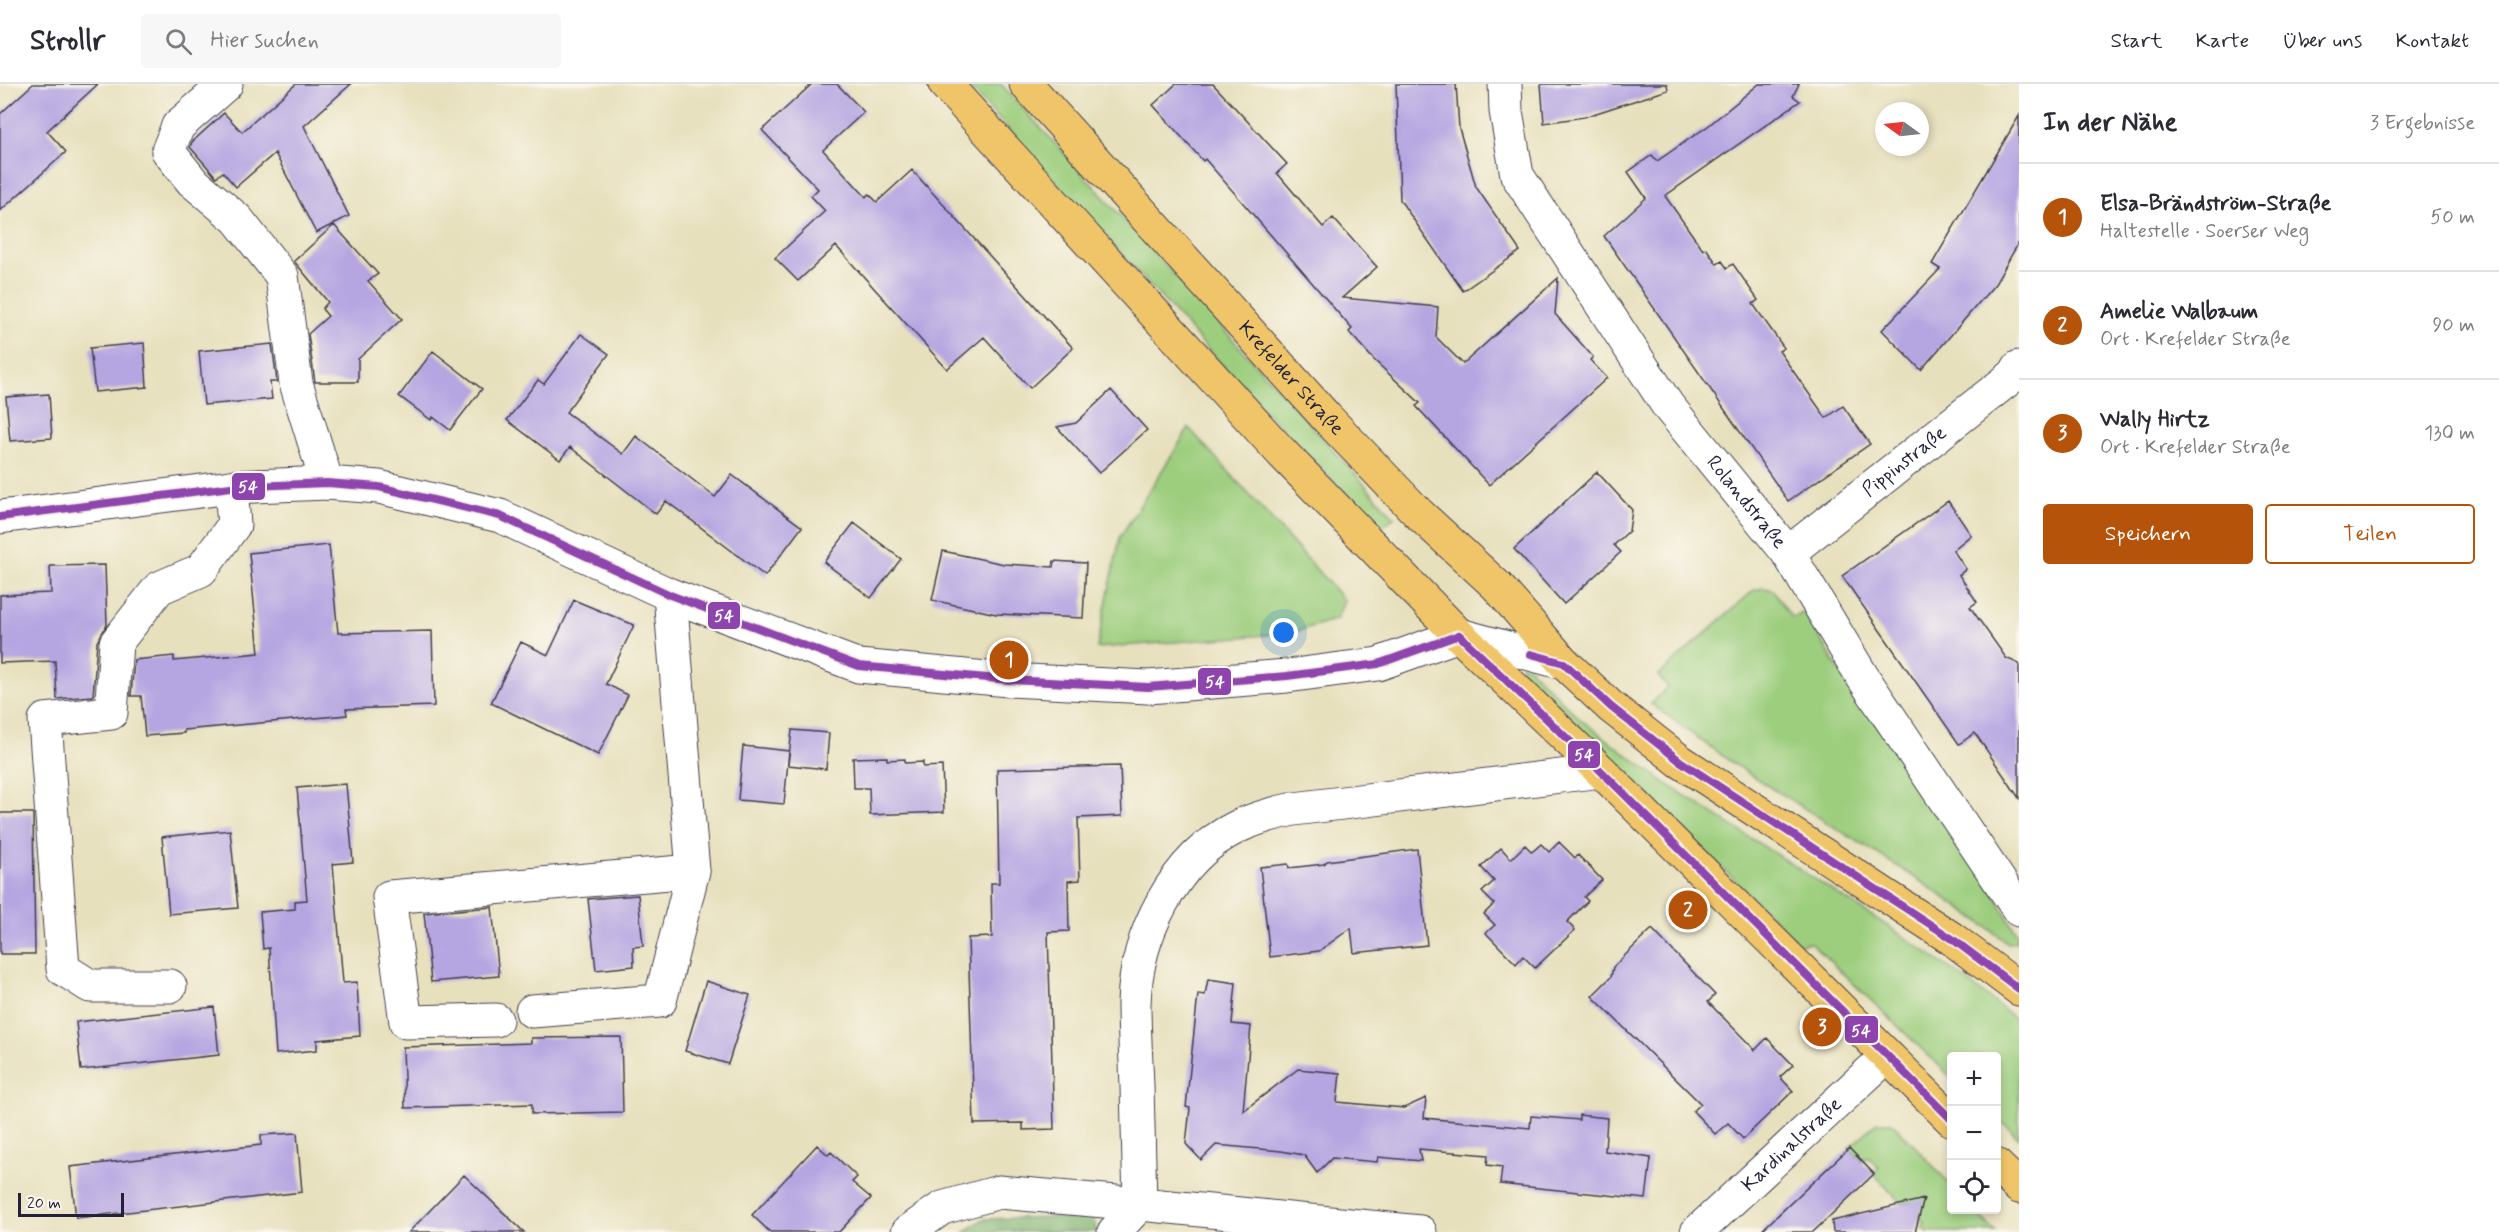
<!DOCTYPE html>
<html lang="de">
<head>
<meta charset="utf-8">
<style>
	body { margin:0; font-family:Mynerve,sans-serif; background:#f7f7f7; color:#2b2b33 }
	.controls { position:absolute; right:18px; bottom:18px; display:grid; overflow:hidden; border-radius:6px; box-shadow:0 3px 9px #0003 }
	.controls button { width:54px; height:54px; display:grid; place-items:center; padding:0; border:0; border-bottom:2px solid #e1e1e2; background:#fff; color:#2b2b33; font:30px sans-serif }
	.compass { position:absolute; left:1875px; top:18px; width:54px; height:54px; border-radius:50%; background:#fff; box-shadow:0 3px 9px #0003; rotate:285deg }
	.scale { position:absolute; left:18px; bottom:15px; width:106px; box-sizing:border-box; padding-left:6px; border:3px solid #22223b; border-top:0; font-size:16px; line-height:21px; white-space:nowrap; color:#22223b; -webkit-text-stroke:4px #fbf7ec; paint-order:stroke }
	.you { position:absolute; left:1284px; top:549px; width:21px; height:21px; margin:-15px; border:4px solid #fff; border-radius:50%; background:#1a73e8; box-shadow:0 0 0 9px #1a73e833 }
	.badge { display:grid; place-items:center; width:39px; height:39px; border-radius:50%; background:#b45309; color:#fff; font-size:20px; font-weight:700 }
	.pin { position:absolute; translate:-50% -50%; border:3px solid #fff; box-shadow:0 2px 6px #0006 }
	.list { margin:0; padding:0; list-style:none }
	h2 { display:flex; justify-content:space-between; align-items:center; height:78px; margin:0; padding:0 24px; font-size:26px }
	h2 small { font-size:20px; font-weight:400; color:#7c7c81 }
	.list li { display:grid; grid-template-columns:39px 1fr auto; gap:18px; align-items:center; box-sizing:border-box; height:108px; padding:0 24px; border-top:2px solid #e1e1e2 }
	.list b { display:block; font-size:22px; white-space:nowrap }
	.list p { margin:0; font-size:20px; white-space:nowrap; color:#7c7c81 }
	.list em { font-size:20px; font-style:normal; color:#7c7c81 }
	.actions { display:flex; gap:12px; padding:18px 24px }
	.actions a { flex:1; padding:14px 0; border:2px solid #b45309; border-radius:6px; text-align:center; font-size:21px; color:#b45309 }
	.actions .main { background:#b45309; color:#fff }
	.icon { flex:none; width:33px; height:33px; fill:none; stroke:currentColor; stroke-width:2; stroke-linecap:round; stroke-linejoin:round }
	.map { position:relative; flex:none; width:2019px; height:1148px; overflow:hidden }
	header { display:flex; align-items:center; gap:36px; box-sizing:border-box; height:84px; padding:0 30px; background:#fff; border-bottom:2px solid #e1e1e2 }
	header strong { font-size:28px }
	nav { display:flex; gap:33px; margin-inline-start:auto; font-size:21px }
	.search { width:420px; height:54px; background:#f7f7f7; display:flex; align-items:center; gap:15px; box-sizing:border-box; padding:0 21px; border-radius:6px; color:#7c7c81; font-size:22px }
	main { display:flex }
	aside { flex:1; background:#fff }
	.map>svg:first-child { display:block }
	.green { fill:#9dce7e; stroke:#60785c; stroke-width:1.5 }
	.forest { fill:#7eb16d; stroke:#506a54; stroke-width:1.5 }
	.building { fill:#b5a5e1 }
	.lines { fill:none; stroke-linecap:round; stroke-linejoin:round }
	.minor-casing { stroke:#403e4e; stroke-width:35 }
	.major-casing { stroke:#403e4e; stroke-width:35 }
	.minor { stroke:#fff; stroke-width:33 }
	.major { stroke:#f0c469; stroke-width:33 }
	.bus-1-casing { stroke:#fbf7ec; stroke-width:12 }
	.bus-1 { stroke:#8e44ad; stroke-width:8 }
	.labels { text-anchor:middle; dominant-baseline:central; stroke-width:4.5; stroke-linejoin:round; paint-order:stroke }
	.street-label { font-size:20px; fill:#22223b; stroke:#fbf7ec }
	.line-badge { stroke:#fbf7ec; stroke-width:2 }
	.badge-label { font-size:16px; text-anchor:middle; font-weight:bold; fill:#fff }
</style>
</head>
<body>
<header>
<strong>Strollr</strong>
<div class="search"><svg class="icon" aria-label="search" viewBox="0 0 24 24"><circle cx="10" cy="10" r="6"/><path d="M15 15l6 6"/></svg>Hier suchen</div>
<nav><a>Start</a><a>Karte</a><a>Über uns</a><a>Kontakt</a></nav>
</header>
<main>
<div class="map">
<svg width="2019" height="1148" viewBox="0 0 2019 1148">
	<rect width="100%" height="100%" fill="#fbf7ec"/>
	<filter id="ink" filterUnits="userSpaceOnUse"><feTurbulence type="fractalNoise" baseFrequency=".0167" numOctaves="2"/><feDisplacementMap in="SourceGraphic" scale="12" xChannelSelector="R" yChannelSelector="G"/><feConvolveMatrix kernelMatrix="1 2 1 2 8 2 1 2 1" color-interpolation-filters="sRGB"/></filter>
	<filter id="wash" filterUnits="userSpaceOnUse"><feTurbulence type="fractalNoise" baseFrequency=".008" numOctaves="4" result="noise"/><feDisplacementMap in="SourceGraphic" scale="24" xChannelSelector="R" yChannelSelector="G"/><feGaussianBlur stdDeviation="1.35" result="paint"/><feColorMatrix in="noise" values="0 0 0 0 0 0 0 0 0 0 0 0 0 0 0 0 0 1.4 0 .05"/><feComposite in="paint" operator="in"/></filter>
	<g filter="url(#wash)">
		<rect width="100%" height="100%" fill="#e7e0bd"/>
		<path class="green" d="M967,0H1001L1394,433L1380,445L1244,305Z
			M1189,344L1344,516L1337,535L1291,549L1097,564L1120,453Z
			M1764,504L1773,506L1792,534L1805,528L1837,583L1986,796L2018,851L2016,858L2008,859C1924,794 1829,742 1740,684C1710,664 1681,641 1651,620L1668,603L1658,592L1754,506Z
			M1521,581H1526L1580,635L1665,699L1900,850L1958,890L2019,938V1054L1997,1033L1996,972H1952L1951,993L1811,859L1799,860L1521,585Z
			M1877,1038H1892L1951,1101L1952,1126H1974L1996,1148H1928L1922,1143L1925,1140L1919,1133L1920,1129L1911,1118L1902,1120L1874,1090L1879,1084L1868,1072L1862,1077L1849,1064Z"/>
		<path class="forest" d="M1093,1132L1097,1148H965L983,1135Z"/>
		<g id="blocks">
			<path class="building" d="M33,0H98L47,47L66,68L0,127V30Z
				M296,0H351L304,42L349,132L316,149L275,69L236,103L223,88L216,93L190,63L192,58L224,29L242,48Z
				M812,0H837L864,28L823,66L866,113L869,110L877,118L912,86L1073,264L1030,304L984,253L947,285L836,162L798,197L775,174L825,127L811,112L818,105L762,46Z
				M1176,0H1213L1287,80L1277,89L1323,143L1333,134L1377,183L1342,214L1438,223L1436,253L1463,280L1558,194L1555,230L1593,273L1590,276L1607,294L1489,401L1416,322L1420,319L1374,276L1349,248L1352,245L1205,75L1203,77L1153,21Z
				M1396,0H1456L1459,44L1476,103L1520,167L1463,207L1400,116Z
				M1541,0H1667L1668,6L1584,33L1544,39Z
				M1759,0H1799L1793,12L1800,17L1665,112L1703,166L1706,164L1717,180L1722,177L1727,184L1733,180L1758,216L1753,220L1784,264L1779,267L1826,334L1843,322L1870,360L1788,417L1604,152L1646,114L1628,88L1652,71L1657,77L1708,42Z
				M2019,32V158L1995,200L1921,286L1882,246L1940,185L1932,180Z
				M334,141L378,190L368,197L402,235L358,275V298H315L308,250L328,232L322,225L328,218L294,177Z
				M581,250L609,270L566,328L623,370L636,352L715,413L732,391L802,443L765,492L666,417L656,430L570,363L560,376L507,336L538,296L544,300Z
				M144,259L147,303L95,308L90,264Z
				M272,260L277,298H270L272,315L204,321L199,267Z
				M433,267L482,305L450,346L433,333L431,336L399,312Z
				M1111,306L1147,346L1099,389L1057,343L1076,339Z
				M49,310L52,354L10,357L6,313Z
				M1597,388L1632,426L1629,447L1614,461L1621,468L1564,520L1514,465Z
				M1948,417L1971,451L1953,466L1966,485L1959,491L1977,518L1970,523L2006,574L2019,580V714L1975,649L1959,660L1842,492Z
				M854,439L901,475L871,514L824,478Z
				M329,461L338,549L432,547L434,622L346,625L347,631L184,646V649L145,652L141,612H131L134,576L174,572V577L259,569L249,469Z
				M943,467L1004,480L1053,483L1054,477L1086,479L1083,534L996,530L932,516Z
				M105,481L107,541L97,558L93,612L57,615L55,577L0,579V511L51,509L50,482Z
				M574,516L634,541L606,600L628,611L598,671L491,619L521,558L548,571Z
				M792,646L829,649L826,685L788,681Z
				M743,662L789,667L784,720L738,716Z
				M887,673V676L905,675V679L923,678V683L942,682L944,728L870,731L869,704H854L853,674Z
				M1120,682L1122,732L1078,734L1080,796L1068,797L1069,847L1048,848L1054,1045L1023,1046V1039L974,1040L968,854L992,853L991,799H999L997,685Z
				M346,700L353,778L333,780L343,899L357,898L360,952L317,956V966L276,970L269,864L263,865L260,828L295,825V817L307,816L297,704Z
				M0,729H33L35,870H0Z
				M230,746L238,824L169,830L162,753Z
				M1559,758L1575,774L1578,771L1602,796L1584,813L1588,817L1567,838L1575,846L1535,884L1523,872L1516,880L1486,849L1495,841L1484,830L1494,820L1482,808L1494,797L1481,783L1501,764L1511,775L1525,761L1532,768L1541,760L1549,768Z
				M1417,765L1427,861L1354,869L1351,844L1319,867L1270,873L1260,783L1288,780L1289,784L1324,780L1327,777Z
				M638,811L643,862L633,863L634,882L596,886L588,815Z
				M492,823L499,892L431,898L424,829Z
				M1652,845L1715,911L1708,918L1755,966L1767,954L1793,981L1780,993L1793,1007L1743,1055L1728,1039L1715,1050L1693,1027L1701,1020L1592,912L1611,893L1613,883Z
				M1208,895L1236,899L1232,940L1251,942L1243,1027L1298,985L1340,989L1337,1018L1404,1024L1426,1014L1424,1034L1530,1044L1531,1032L1579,1036V1031L1607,1034L1605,1067L1651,1074L1646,1115L1500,1100L1502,1083L1487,1081L1488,1071L1419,1065L1421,1077L1378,1073L1377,1078L1332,1074L1317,1089L1304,1071L1281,1067L1216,1061L1201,1076L1186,1060L1190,1024L1186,1023L1198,910L1205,911Z
				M706,897L750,911L728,980L685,967Z
				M214,923L219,971L81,986L76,938Z
				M621,953L623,1028L532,1030V1020L405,1024L403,963L531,959V954Z
				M297,1049L302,1108L76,1134L70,1083L261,1061V1051Z
				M817,1061L828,1071L831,1068L857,1093L852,1098L871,1114L839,1148H770L752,1131Z
				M1849,1064L1874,1090L1813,1148H1760Z
				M464,1091L524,1148H409Z
				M1924,1115L1915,1148H1833L1832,1137Z"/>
		</g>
	</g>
	<g filter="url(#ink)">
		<use href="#blocks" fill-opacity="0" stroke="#403e4e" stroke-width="1.5"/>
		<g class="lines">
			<g class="minor-casing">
				<g id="minor">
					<path d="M226,0L178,42L168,67L192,97L237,135L282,192L296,299L327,399"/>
					<path id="s1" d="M1505,0L1506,27L1517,91L1668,322L1788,469L1862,592L2019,826"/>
					<path d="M0,433L231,403L327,399L379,403L500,432L670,511L859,582L1008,596L1148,603L1287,592L1378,580L1459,551L1564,579"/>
					<path id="s2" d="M1788,469L2014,291L2019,283"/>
					<path d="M170,902H90L63,885L45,636L111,629L116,559L159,504L201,486L234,441L231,403"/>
					<path d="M532,927L660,917L693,787L670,511"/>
					<path d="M496,936L406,938L389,813L693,787"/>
					<path d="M1140,1120C1139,1080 1138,1041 1137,1002C1136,974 1134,947 1134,920C1136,851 1174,774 1237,743C1255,734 1275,729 1294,725L1601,687"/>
					<path d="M908,1148L942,1124L999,1108L1140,1120L1420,1148"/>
					<path d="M1114,1148L1140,1120"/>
					<path id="s3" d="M1697,1148L1887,972"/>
				</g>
			</g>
			<g class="major-casing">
				<g id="major">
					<path d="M945,0L1282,369L1459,551L1601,687L1952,1036"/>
					<path id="s4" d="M1026,0L1326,333L1418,429L1497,502L1564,579L1611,623L1680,677L1951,854L2019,905"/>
					<path d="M1996,1081L2019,1103"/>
				</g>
			</g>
			<use href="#minor" class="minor"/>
			<use href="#major" class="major"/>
			<g class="bus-1-casing">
				<path id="bus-1" d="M0,433L231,403L327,399L379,403L500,432L670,511L859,582L1008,596L1148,603L1287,592L1378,580L1459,551
					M1459,551L1601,687L1952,1036
					M1531,570L1564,579L1611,623L1680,677L1951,854L2019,905"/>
			</g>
			<use href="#bus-1" class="bus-1"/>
		</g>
	</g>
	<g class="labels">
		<g class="street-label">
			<text stroke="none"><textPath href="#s4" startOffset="396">Krefelder Straße</textPath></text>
			<text stroke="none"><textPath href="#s2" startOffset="148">Pippinstraße</textPath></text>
			<text stroke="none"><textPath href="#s1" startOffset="492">Rolandstraße</textPath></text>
			<text stroke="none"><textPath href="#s3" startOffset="129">Kardinalstraße</textPath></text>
		</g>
	</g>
	<g class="line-badge">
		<rect x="231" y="388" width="35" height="29" rx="6" fill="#8e44ad"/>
		<rect x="707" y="517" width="34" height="29" rx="6" fill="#8e44ad"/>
		<rect x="1197" y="583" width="35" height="29" rx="6" fill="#8e44ad"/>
		<rect x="1567" y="656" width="34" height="29" rx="6" fill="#8e44ad"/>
		<rect x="1844" y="931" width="35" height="29" rx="6" fill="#8e44ad"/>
	</g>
	<g class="badge-label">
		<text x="248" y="408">54</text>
		<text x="724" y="537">54</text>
		<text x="1215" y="603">54</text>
		<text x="1584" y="676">54</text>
		<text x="1861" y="952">54</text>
	</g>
</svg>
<div class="controls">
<button>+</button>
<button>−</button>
<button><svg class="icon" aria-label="locate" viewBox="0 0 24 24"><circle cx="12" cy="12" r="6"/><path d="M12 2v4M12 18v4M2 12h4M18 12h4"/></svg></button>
</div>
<svg class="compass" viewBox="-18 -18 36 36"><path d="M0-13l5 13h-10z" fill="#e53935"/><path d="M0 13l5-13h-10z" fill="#7c7c81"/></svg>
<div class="scale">20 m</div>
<div class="you"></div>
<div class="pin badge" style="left:1009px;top:576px">1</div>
<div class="pin badge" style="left:1688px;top:826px">2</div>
<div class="pin badge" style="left:1822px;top:943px">3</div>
</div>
<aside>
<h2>In der Nähe<small>3 Ergebnisse</small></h2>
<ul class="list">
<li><span class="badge">1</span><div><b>Elsa-Brändström-Straße</b><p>Haltestelle · Soerser Weg</p></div><em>50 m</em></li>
<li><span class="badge">2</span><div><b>Amelie Walbaum</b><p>Ort · Krefelder Straße</p></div><em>90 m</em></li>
<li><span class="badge">3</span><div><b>Wally Hirtz</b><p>Ort · Krefelder Straße</p></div><em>130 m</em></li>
</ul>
<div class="actions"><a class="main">Speichern</a><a>Teilen</a></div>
</aside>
</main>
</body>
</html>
